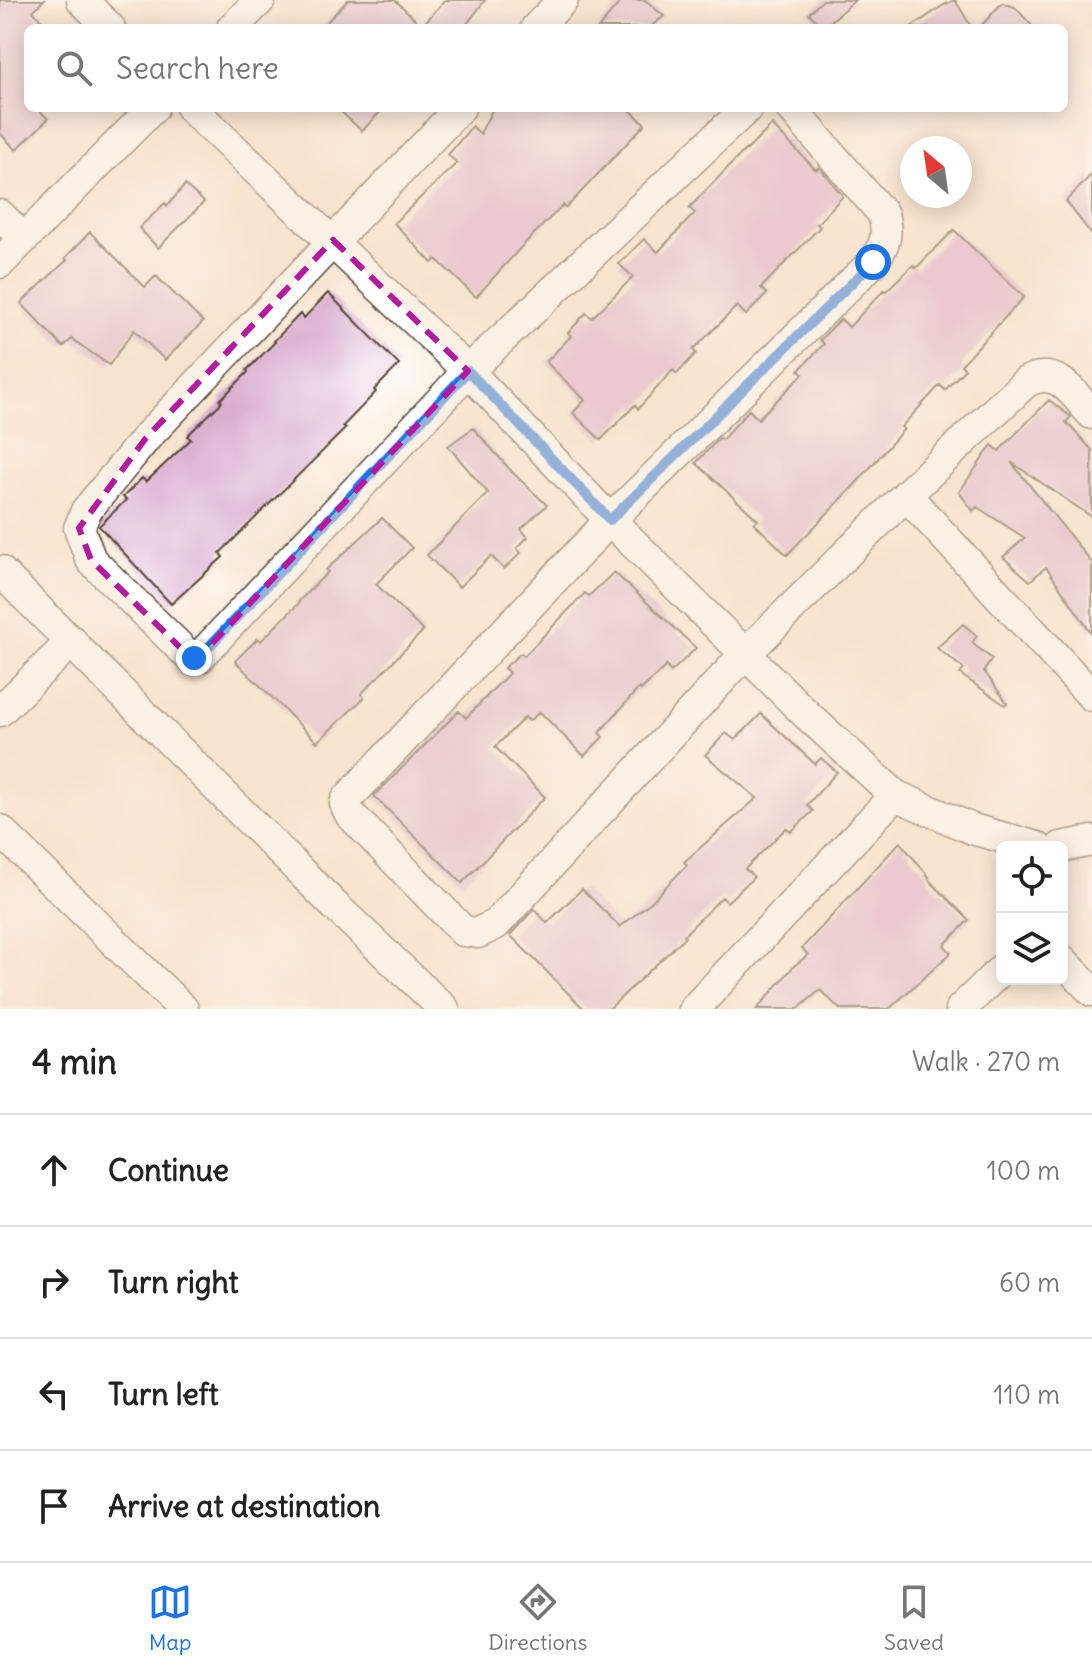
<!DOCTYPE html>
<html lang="en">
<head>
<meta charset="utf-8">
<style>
	body { margin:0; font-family:Delius,sans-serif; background:#f2f2f2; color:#222 }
	.controls { position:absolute; right:24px; bottom:24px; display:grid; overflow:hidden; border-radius:12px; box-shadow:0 4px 20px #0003 }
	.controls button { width:72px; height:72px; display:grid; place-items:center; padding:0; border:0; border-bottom:2px solid #e0e0e0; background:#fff; color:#222; font:40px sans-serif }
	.compass { position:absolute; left:900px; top:136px; width:72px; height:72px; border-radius:50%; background:#fff; box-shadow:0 4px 20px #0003; rotate:331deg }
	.stop { position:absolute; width:24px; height:24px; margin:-18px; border:6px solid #1a73e8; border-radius:50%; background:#fff }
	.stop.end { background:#1a73e8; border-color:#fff; box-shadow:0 2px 8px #0008 }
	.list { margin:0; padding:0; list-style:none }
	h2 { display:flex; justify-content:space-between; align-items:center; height:104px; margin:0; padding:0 32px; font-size:34px }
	h2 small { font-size:26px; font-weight:400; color:#767676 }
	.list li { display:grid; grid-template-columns:52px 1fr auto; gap:24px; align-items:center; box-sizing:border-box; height:112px; padding:0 32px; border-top:2px solid #e0e0e0 }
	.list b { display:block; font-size:30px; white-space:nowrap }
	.list em { font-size:26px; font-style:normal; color:#767676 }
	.icon { flex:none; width:44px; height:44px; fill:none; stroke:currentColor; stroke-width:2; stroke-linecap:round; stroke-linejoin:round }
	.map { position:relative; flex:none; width:1092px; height:1009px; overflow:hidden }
	.search { position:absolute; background:#fff; box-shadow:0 4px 20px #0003; left:24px; right:24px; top:24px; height:88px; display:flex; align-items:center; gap:20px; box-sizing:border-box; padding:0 28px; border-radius:12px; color:#767676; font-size:30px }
	.sheet { height:552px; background:#fff }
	nav { display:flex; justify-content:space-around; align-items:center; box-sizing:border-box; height:112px; border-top:2px solid #e0e0e0; background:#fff; font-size:22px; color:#767676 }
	nav a { display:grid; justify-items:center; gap:4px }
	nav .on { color:#1a73e8 }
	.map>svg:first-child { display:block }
	.building { fill:#d9acce }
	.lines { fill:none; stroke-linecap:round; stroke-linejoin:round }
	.minor-casing { stroke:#574638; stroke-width:33 }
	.minor { stroke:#fff; stroke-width:30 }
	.route { stroke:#1a73e8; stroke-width:10 }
	.marked { fill:none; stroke:#b5179e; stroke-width:6; stroke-dasharray:16 10; stroke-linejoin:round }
</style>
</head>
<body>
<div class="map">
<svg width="1092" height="1009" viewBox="0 0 1092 1009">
	<rect width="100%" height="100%" fill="#fff"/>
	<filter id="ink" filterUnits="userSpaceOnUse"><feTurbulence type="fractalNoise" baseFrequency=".0125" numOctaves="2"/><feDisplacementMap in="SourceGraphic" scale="16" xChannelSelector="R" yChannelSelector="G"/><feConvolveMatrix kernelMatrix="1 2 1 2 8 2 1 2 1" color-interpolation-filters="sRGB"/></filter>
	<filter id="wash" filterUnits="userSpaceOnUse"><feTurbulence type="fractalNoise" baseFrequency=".006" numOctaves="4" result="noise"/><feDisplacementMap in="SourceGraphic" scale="32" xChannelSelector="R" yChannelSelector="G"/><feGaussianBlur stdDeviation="1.8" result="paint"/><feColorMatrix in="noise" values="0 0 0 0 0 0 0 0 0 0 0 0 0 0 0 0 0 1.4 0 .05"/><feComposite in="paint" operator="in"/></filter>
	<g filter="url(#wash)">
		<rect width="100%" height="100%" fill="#f7e4ce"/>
		<g id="blocks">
			<path class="building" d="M0,0H44L33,11L49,28H28V108H37L48,119L16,150L0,133Z
				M348,0H395L422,26L445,0H485L464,28H321Z
				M622,0H645L664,16L649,28H598Z
				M823,0H855L823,28L809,13Z
				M955,0L972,28H910L944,5Z
				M1002,3L1015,7L1034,28H979Z
				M337,108H384L362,131Z
				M493,108H628L645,124L566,208L563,205L524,244L476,297L436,259L432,263L394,223L457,163L448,155L472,126L480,134Z
				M772,125L816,170L819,167L843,196L817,224L820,227L761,288L767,294L746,315L737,306L693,350L696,353L677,374L673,370L638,409L635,405L601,440L573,413L585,400L546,362L571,336L568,333L586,313L592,318L633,277L619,264L644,239L658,252L695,213L689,208L746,149L747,150Z
				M1092,174V235L1066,201Z
				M185,185L204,202L158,248L139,228L165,203L167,206Z
				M954,230L1024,297L961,365L965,369L945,390L940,385L901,427L904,429L852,488L787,555L754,523L758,520L696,463L719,438L722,440L749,410L758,419L803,374L799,370L824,344L820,340L841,319L849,327L884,290L886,291L913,265L916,268Z
				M90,232L145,287L156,276L203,322L165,360L134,330L109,365L72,339L63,347L21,303L67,260L65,258Z
				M328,293L399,365L374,390L376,392L343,426L346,428L220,553L223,557L171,604L99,526L126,500L123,497L142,478L146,482L191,439L187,436L222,402L220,400L248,372L247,370L275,342L274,341L300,314L304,318Z
				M1049,400L1071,417L1066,422L1092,450V517L1011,462L1092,563V634L1046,567L1030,581L1003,557L1025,538L977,507L973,511L959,492L992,445L999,451Z
				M473,428L514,474L547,505L521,529L528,537L517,548L521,553L504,569L491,556L459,587L427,555L488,493L448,446Z
				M382,518L412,548L376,584L423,631L361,694L364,698L317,742L235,661L258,638L261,641L299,603L298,602L328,572L326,570Z
				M614,572L696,648L671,672L666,666L641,690L639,688L599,733L603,737L584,756L540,712L529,721L525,717L495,747L545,797L462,883L374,796L459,711L466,718L509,673L504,668L521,653L524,656L585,593L589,596Z
				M963,624L977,636L972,643L992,659L984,671L1007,703L1005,705L960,674L964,669L937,648Z
				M761,714L815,764L821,758L837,772L807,805L813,811L791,832L786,828L745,869L754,877L727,902L722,897L684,935L685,937L609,1009H584L510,935L534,909L547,923L582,889L620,927L652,901L687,865L684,862L757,798L705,755L726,733L735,740Z
				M900,842L929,877L928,879L969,920L944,945L951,953L889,1009H840L820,990L798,1009H757L794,966L808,955L802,948Z"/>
		</g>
	</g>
	<g filter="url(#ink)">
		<use href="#blocks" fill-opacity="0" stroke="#574638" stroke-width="2"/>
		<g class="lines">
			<g class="minor-casing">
				<path id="minor" d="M82,0L110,28
					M232,28L260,0
					M536,28L563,0
					M191,108L468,371L610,520L807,715L895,795L972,829L1037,847
					M460,108L146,438L86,511L79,528L91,560L190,657H200L205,651L468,371L747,108
					M791,108L883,214C889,235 885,245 873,262L610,520L347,799L345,804L350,814L463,931L478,933L496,924L746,653L906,495L1026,382C1057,365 1072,393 1092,414
					M0,215L23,238
					M0,263L153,108
					M906,495L1092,696
					M0,571L335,906L444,1009
					M0,711L72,641
					M0,830L183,1009
					M1061,847L1092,841
					M1062,960L1092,991
					M694,1009L895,795
					M961,1009L1002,969"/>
			</g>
			<use href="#minor" class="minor"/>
		</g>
	</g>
	<g class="lines" filter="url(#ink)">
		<path class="route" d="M194,658L205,651L468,371L610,520L873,262"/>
	</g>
	<path d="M0 0H1092V1009H0ZM333,240L468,371L205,651L190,657L91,560L79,528L146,438Z" fill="#f7e4ce" fill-opacity=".55" fill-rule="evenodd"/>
	<path class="marked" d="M333,240L468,371L205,651L190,657L91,560L79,528L146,438Z"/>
</svg>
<div class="controls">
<button><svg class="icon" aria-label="locate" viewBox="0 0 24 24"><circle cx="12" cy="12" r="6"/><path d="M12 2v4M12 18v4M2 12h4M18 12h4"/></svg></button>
<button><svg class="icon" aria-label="layers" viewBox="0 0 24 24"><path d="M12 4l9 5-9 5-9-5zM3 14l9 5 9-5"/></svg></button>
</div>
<svg class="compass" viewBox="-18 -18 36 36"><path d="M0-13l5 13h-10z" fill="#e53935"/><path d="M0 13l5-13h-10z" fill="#767676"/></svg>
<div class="stop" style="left:873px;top:262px"></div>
<div class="stop end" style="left:194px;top:658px"></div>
<div class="search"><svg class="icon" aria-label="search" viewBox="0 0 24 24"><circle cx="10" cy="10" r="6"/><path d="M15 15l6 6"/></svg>Search here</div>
</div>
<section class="sheet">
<h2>4 min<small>Walk · 270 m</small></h2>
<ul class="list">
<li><svg class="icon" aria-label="ahead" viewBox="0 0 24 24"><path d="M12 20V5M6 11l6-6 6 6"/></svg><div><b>Continue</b></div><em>100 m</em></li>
<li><svg class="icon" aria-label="right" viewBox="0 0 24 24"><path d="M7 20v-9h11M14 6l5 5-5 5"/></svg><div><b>Turn right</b></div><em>60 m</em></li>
<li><svg class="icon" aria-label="left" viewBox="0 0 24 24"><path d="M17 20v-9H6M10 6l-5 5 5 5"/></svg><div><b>Turn left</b></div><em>110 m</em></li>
<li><svg class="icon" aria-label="arrive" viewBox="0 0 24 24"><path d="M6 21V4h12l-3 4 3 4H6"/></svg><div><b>Arrive at destination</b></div></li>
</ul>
</section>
<nav>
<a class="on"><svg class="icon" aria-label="map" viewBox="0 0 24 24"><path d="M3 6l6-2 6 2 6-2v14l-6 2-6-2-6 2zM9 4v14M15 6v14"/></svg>Map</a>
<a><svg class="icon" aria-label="directions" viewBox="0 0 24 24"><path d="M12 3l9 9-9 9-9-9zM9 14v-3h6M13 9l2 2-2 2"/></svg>Directions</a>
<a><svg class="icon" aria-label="saved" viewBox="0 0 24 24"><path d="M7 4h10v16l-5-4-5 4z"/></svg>Saved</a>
</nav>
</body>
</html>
